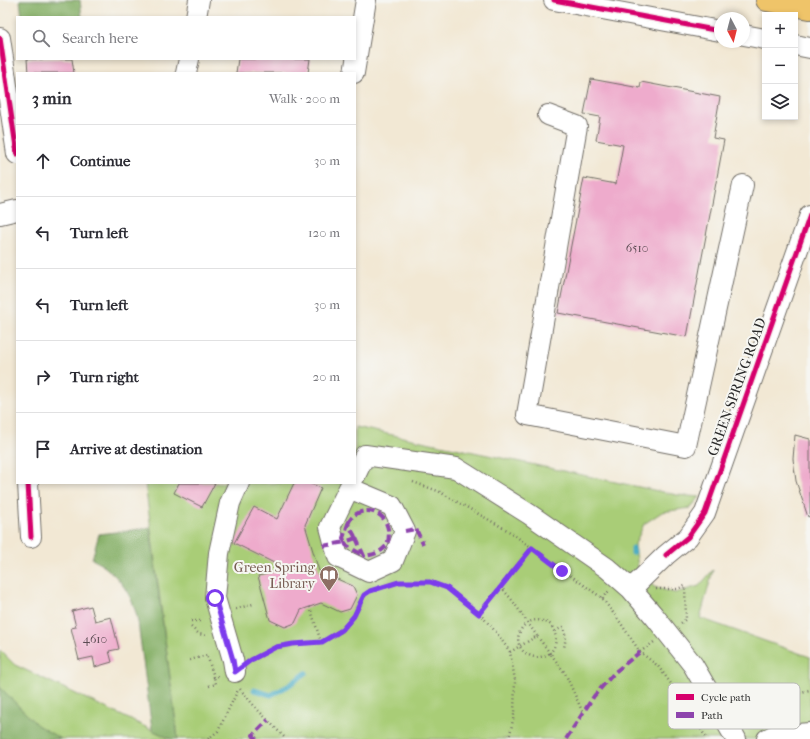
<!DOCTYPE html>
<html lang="en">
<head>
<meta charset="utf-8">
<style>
	body { margin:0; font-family:"IM FELL French Canon",serif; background:#f2f2f3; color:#2b2b33 }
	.controls { position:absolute; right:12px; top:12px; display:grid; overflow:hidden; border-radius:0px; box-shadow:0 2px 6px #0003 }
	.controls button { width:36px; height:36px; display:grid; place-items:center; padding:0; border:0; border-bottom:1px solid #e1e1e2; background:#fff; color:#2b2b33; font:20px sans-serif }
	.compass { position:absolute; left:714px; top:12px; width:36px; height:36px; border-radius:50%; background:#fff; box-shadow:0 2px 6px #0003; rotate:173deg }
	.stop { position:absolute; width:12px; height:12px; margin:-9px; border:3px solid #7c3aed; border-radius:50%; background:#fff }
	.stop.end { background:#7c3aed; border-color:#fff; box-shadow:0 1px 4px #0008 }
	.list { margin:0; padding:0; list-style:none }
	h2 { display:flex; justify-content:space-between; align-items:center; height:52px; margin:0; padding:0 16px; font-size:17px }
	h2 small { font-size:13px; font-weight:400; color:#7c7c81 }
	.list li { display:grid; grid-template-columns:26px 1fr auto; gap:12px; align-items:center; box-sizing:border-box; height:72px; padding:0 16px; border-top:1px solid #e1e1e2 }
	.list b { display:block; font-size:15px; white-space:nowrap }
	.list em { font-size:13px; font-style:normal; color:#7c7c81 }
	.icon { flex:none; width:22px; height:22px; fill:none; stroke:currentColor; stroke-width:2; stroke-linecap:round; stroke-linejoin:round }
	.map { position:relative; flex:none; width:810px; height:739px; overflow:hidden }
	.search { position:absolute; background:#fff; box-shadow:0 2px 6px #0003; left:16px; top:16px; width:340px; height:44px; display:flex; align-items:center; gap:10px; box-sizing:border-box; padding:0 14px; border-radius:0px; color:#7c7c81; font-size:15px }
	.panel { position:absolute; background:#fff; box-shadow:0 2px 6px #0003; left:16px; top:72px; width:340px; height:412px; border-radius:0px }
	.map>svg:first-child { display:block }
	.green { fill:#a9cd77; stroke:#6a7c51 }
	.forest { fill:#86b068; stroke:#586e4a }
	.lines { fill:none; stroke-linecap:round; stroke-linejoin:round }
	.stream { stroke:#43a9c3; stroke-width:5 }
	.building { fill:#eeabcc }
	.minor-casing { stroke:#716d66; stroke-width:22 }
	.major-casing { stroke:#716d66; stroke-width:24 }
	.path { stroke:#716d66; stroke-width:2.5; stroke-dasharray:1 3; stroke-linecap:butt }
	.minor { stroke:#fff; stroke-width:20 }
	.major { stroke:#efc469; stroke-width:22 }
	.quiet { stroke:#8e44ad; stroke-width:4; stroke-dasharray:8 4; stroke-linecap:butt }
	.cycleway-casing { stroke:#f6f6f2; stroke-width:8 }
	.cycleway { stroke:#d6006c; stroke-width:5 }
	.route { stroke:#7c3aed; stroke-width:5 }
	.labels { text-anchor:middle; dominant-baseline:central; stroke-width:4; stroke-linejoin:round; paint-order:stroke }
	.number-label { font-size:12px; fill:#5c4b53 }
	.street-label { font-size:14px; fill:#2b2b2b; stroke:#f6f6f2 }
	.education-label { font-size:14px; fill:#785e54; stroke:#f6f6f2; text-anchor:end }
	.key { fill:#f6f6f2; stroke:#b9b9b6; stroke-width:1 }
	.key-label { font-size:11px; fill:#2b2b2b }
</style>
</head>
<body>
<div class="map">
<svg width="810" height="739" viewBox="0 0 810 739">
	<rect width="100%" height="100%" fill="#f6f6f2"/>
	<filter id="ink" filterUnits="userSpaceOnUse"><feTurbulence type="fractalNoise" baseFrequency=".025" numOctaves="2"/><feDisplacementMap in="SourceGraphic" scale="8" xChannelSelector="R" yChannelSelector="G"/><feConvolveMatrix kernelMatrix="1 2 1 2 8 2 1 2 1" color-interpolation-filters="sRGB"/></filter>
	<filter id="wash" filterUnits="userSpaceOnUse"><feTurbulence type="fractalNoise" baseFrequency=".012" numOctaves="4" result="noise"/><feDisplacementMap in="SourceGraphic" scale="16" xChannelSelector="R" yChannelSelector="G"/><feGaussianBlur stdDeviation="0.9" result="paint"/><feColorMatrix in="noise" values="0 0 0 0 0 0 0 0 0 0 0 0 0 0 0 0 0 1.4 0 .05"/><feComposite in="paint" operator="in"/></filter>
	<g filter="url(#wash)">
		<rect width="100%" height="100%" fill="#f2e8d4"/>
		<path class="green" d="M355,427L677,495L700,497L690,508L662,512L644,524L635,544L638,568L654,587L675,593L699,586L713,570L700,618L810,657V739H178L145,483H355Z
			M0,650L15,665L171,739H0Z"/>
		<path class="forest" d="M20,0H80L82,17H22Z
			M150,528L178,739H171L152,730L138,622C133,594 117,572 92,559L99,534Z
			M0,687L37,725L61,739H0Z"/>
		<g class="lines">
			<path class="stream" d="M633,548V553
				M254,690L271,695L288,686L306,673"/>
		</g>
		<g id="blocks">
			<path class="building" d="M27,59H72L74,73H28Z
				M238,59H310L308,73H236Z
				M591,79L640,88L641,82L720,97L713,138L724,140L687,337L558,313L584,178L616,184L623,145L596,140L600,117L584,114Z
				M795,435L810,439V516L808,517L796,481L793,459Z
				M179,483H215L202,507L174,493Z
				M294,483H309L321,488L305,525L319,571L353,586L357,595L350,609L340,612L321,603L301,610L295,623L285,627L270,620L258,576L286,569L234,543L254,507L277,519Z
				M91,606L95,621L111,617L119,649L109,651L112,662L95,667L93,657L79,660L71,628L76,627L72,611Z"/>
		</g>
	</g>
	<g filter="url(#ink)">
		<use href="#blocks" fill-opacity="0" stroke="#716d66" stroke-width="1"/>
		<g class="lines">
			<g class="minor-casing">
				<path id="minor" d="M554,0L720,31
					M196,17L199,0
					M744,35L765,39
					M0,38L17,154
					M795,45L810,48
					M186,73L189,59
					M354,73L366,0
					M548,115L577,126L527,415L686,446L743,185
					M0,214L17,210
					M355,476L365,455L456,468L529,514L607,568L631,589L655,617L693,665L736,739
					M28,483L31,537
					M349,488L392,506L405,531L393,561L369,572L338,557L330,527L349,488L352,483
					M631,589L666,555L688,537L705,513L810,215
					M235,672L233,660L215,598L219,553L230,503L239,483
					M767,739L773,736L810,733"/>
			</g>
			<g class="major-casing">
				<path id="major" d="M767,0L810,8"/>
			</g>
			<path class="path" d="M413,482L438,491L507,530L602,598L620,622L640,652L658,666L680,696L707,739
				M386,586L399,582H430L447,588L479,613L496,632L510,652L515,680L514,715L509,739
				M501,587L512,600L537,636
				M656,589H677L685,586L686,619L681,623
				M602,598L609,591
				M310,607L321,642
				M236,609L253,604
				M479,613L532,548
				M191,621H203
				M191,627L199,634L208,636
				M555,631L563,627L566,637L564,648
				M510,652L537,636L550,653C558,644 557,635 551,625C525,607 505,644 529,655C537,659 543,657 550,653L565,673L583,713
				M640,652L654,642
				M190,660L207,655L214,677L219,676
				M250,661L276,647L293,644L321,642L342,631L354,616L365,595L371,590
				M209,686L216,684L214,677
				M240,689L256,708L286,739
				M762,721C775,704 789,694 810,690
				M208,739L218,731L238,690"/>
			<use href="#minor" class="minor"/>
			<use href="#major" class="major"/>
			<path class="quiet" d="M348,524C353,510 371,507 382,517C389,524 392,541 384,548C378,554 371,555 364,556
				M405,531L416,529L423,544
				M356,538L364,556L346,545L345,542Z
				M323,546L345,542L343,538L348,524L356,538
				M256,739L253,735L268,720
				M566,739L594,696L615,672L640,652"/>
			<g class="cycleway-casing">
				<path id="cycleway" d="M554,0L720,31
					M0,38L17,154
					M28,483L31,537
					M666,555L688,537L705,513L810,215"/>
			</g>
			<use href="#cycleway" class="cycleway"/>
		</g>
	</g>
	<g class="lines" filter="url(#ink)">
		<path class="route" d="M215,598L233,660L235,672L251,660L276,647L293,644L322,642L342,630L354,616L364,595L370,591L399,582H430L447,588L479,614L532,548L562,571"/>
	</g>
	<defs>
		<g id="library-pin" transform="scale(1)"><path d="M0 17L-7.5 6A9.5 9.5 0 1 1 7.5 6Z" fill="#8d6e63" stroke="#f6f6f2"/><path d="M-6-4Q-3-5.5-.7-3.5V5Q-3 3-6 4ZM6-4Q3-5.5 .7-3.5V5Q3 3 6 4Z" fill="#fff"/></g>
	</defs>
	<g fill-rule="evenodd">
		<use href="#library-pin" x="329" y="575"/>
	</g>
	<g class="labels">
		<g class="number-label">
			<text x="637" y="248">6510</text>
			<text x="95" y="639">4610</text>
		</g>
		<g class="street-label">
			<text transform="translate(737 387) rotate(-70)">GREEN SPRING ROAD</text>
		</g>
		<g class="education-label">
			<text x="315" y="567">Green Spring<tspan x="315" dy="16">Library</tspan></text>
		</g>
	</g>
	<rect x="668" y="683" width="132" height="46" rx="6" class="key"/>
	<rect x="676" y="694" width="18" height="6" fill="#d6006c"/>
	<rect x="676" y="712" width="18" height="6" fill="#8e44ad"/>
	<g class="key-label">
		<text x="701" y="701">Cycle path</text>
		<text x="701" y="719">Path</text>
	</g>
</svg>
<div class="controls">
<button>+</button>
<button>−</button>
<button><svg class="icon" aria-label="layers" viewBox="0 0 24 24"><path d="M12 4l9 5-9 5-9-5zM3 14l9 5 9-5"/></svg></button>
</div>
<svg class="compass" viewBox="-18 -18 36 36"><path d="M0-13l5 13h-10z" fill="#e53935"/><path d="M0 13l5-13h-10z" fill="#7c7c81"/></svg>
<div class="stop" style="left:215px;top:598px"></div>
<div class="stop end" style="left:562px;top:571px"></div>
<div class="search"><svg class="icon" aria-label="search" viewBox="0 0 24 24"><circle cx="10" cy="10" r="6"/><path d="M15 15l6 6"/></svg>Search here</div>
<section class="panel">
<h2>3 min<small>Walk · 200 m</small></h2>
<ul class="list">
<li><svg class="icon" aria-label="ahead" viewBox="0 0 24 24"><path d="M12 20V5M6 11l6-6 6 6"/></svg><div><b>Continue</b></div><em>30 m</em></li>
<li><svg class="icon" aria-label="left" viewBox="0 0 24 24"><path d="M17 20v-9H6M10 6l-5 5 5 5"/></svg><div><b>Turn left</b></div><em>120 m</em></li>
<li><svg class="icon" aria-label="left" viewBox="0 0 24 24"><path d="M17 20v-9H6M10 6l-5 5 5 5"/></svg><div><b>Turn left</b></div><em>30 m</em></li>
<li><svg class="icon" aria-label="right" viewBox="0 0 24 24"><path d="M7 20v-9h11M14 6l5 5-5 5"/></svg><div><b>Turn right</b></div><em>20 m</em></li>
<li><svg class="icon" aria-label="arrive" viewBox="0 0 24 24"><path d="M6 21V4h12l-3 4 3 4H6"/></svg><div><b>Arrive at destination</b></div></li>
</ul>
</section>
</div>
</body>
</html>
